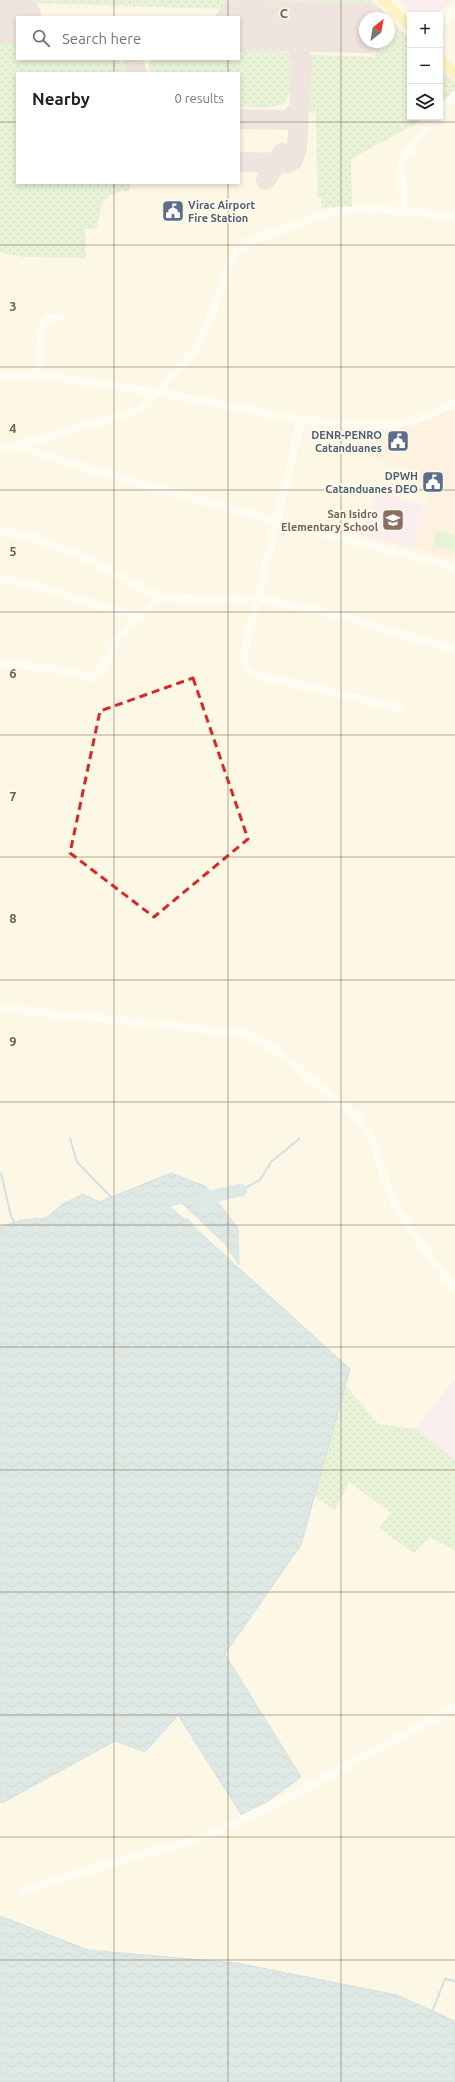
<!DOCTYPE html>
<html lang="en">
<head>
<meta charset="utf-8">
<style>
	body { margin:0; font-family:Ubuntu,sans-serif; background:#f2f2f2; color:#222 }
	.controls { position:absolute; right:12px; top:12px; display:grid; overflow:hidden; border-radius:0px; box-shadow:0 2px 6px #0003 }
	.controls button { width:36px; height:36px; display:grid; place-items:center; padding:0; border:0; border-bottom:1px solid #e0e0e0; background:#fff; color:#222; font:20px sans-serif }
	.compass { position:absolute; left:359px; top:12px; width:36px; height:36px; border-radius:50%; background:#fff; box-shadow:0 2px 6px #0003; rotate:31deg }
	.list { margin:0; padding:0; list-style:none }
	h2 { display:flex; justify-content:space-between; align-items:center; height:52px; margin:0; padding:0 16px; font-size:17px }
	h2 small { font-size:13px; font-weight:400; color:#767676 }
	.icon { flex:none; width:22px; height:22px; fill:none; stroke:currentColor; stroke-width:2; stroke-linecap:round; stroke-linejoin:round }
	.map { position:relative; flex:none; width:455px; height:2082px; overflow:hidden }
	.search { position:absolute; background:#fff; box-shadow:0 2px 6px #0003; left:16px; top:16px; width:224px; height:44px; display:flex; align-items:center; gap:10px; box-sizing:border-box; padding:0 14px; border-radius:0px; color:#767676; font-size:15px }
	.panel { position:absolute; background:#fff; box-shadow:0 2px 6px #0003; left:16px; top:72px; width:224px; height:112px; border-radius:0px }
	.map>svg:first-child { display:block }
	.commercial { fill:#fdead9 }
	.education { fill:#f5e2f9 }
	.grass { fill:url(#grass-dots) }
	.park { fill:#ccebc3 }
	.water { fill:url(#water-waves); stroke:#9fc6d9 }
	.lines { fill:none; stroke-linecap:round; stroke-linejoin:round }
	.stream { stroke:#9fc6d9; stroke-width:2 }
	.river { stroke:#b9d8e7; stroke-width:13 }
	.taxiway { stroke:#ddced6; stroke-width:20 }
	.runway { stroke:#ddced6; stroke-width:50 }
	.minor { stroke:#fff; stroke-width:8 }
	.major { stroke:#fdea9c; stroke-width:10 }
	.marked { fill:none; stroke:#d62828; stroke-width:3; stroke-dasharray:8 5; stroke-linejoin:round }
	.grid { fill:none; stroke:#776249; stroke-width:1; stroke-opacity:0.55 }
	.labels { text-anchor:middle; dominant-baseline:central; stroke-width:3.5; stroke-linejoin:round; paint-order:stroke }
	.service-label { font-size:11px; font-weight:bold; fill:#4e5e75; stroke:#fffbec; text-anchor:end }
	.education-label { font-size:11px; font-weight:bold; fill:#785e54; stroke:#fffbec; text-anchor:end }
	.grid-label { font-size:13px; text-anchor:middle; font-weight:bold; fill:#776249; stroke:#fffbec; stroke-width:3.5; stroke-linejoin:round; paint-order:stroke }
</style>
</head>
<body>
<div class="map">
<svg width="455" height="2082" viewBox="0 0 455 2082">
	<defs>
		<pattern id="grass-dots" width="8" height="8" patternUnits="userSpaceOnUse"><rect width="8" height="8" fill="#ccebc3"/><path d="M2 2h.1M6 6h.1" fill="none" stroke="#aac2a0" stroke-width="1.8" stroke-linecap="round"/></pattern>
		<pattern id="water-waves" width="16" height="10" patternUnits="userSpaceOnUse"><rect width="16" height="10" fill="#b9d8e7"/><path d="M0 5q4-4 8 0t8 0" fill="none" stroke="#9bb3bd"/></pattern>
	</defs>
	<rect width="100%" height="100%" fill="#fdf8e5"/>
	<path class="commercial" d="M451,410L455,413V559L414,548L428,492L410,485L412,478L405,466L404,469L383,462L368,453L374,428H389L417,423L430,453L417,423Z"/>
	<path class="education" d="M399,0H452L437,15H415Z
		M378,491L424,505L413,549L360,535Z
		M455,1378V1460L415,1429Z"/>
	<path class="grass" d="M0,0H371L410,39V117H428L351,159L352,206L321,208L322,198H318L316,112L306,111L310,55L375,57L376,42H389V18H376V15L368,8L318,6V12L0,2Z
		M0,34L17,35V59H118L127,73H17V183H130V191C102,192 101,204 97,229H85L86,258L22,257L0,252Z
		M239,41C265,42 294,39 293,74C292,85 291,93 285,103L268,108L239,107V73H152L149,68L150,59H239Z
		M440,68L455,83V90L440,106Z
		M344,1383L378,1424L415,1429L455,1460V1550L430,1537L414,1553L379,1528L391,1513L349,1482L335,1510L313,1496Z"/>
	<path class="park" d="M437,530L455,535V552L433,546Z"/>
	<path class="water" d="M171,1173L205,1186L238,1228L239,1265L226,1245L182,1203L169,1206L184,1219L189,1220L197,1230L350,1369L301,1545L225,1654L301,1777L244,1819L178,1715L145,1752L115,1741L2,1803L0,1801V1227L22,1220L46,1218L63,1204L83,1194L99,1202Z
		M0,1916L88,1950L237,1963L397,1995L455,2021V2082H0Z"/>
	<g class="lines">
		<path class="stream" d="M70,1138L77,1162L112,1198
			M1,1173L11,1216L15,1224
			M241,1190L260,1180L271,1162L299,1139
			M432,2012L445,1979L455,1981"/>
		<path class="river" d="M199,1200L209,1202L214,1196L241,1190"/>
		<path class="taxiway" d="M132,59L137,73
			M239,119L288,120L299,110L302,59L288,26
			M239,162L287,163L293,160L297,148L299,110
			M266,180L282,153"/>
		<path class="runway" d="M0,18L17,19
			M239,25L365,28"/>
		<path class="minor" d="M440,24L455,9
			M440,111L455,95
			M403,213L402,159L435,117
			M0,375L47,376L157,392L301,420L381,426L399,424L414,420L455,404
			M38,376L43,323L47,318L61,317
			M301,420L244,655L245,665L252,674L401,708
			M19,446L96,471L276,521L455,567
			M0,450L140,410L195,350L211,316L233,255L244,243L332,212L367,209L455,215
			M0,532L23,534L77,554L160,597L258,599L339,615L421,640L455,648
			M0,581L6,579L48,589L140,618
			M0,664L56,669L90,678L100,671L118,639L160,597
			M0,1008L221,1031L248,1035L272,1047L357,1117L374,1143L387,1186L398,1211L433,1261L455,1288
			M23,1891L131,1857L190,1842L214,1833L304,1789L455,1707"/>
		<path class="major" d="M382,0L410,27
			M440,58L455,74"/>
	</g>
	<path d="M0 0H455V2082H0ZM193,678L248,839L154,917L70,853L100,711Z" fill="#fdf8e5" fill-opacity=".55" fill-rule="evenodd"/>
	<path class="marked" d="M193,678L248,839L154,917L70,853L100,711Z"/>
	<path class="grid" d="M114,0V17M228,0V17M341,0V2082M114,59V73M228,59V73M0,122H17M239,122H455M114,183V2082M228,183V2082M0,245H455M0,367H455M0,490H455M0,612H455M0,735H455M0,857H455M0,980H455M0,1102H455M0,1225H455M0,1347H455M0,1470H455M0,1592H455M0,1715H455M0,1837H455M0,1960H455"/>
	<defs>
		<g id="civic-square" transform="scale(1.15)"><rect x="-9" y="-9" width="18" height="18" rx="4" fill="#5c6f8a" stroke="#fffbec"/><path d="M-.6-6.5H3V-4.5H.6V-3L4-1V1h2V6H-6V1h2V-1L-.6-3ZM-1.2 2.5V6h2.4V2.5Z" fill="#fff"/></g>
		<g id="school-square" transform="scale(1.15)"><rect x="-9" y="-9" width="18" height="18" rx="4" fill="#8d6e63" stroke="#fffbec"/><path d="M0-5L7-2L0 1L-7-2ZM-4 1L0 2.5L4 1V4Q0 6-4 4Z" fill="#fff"/></g>
	</defs>
	<g fill-rule="evenodd">
		<use href="#civic-square" x="173" y="211"/>
		<use href="#civic-square" x="398" y="441"/>
		<use href="#civic-square" x="433" y="482"/>
		<use href="#school-square" x="393" y="520"/>
	</g>
	<g class="labels">
		<g class="service-label">
			<text x="188" y="205" text-anchor="start">Virac Airport<tspan x="188" dy="13">Fire Station</tspan></text>
			<text x="382" y="435">DENR-PENRO<tspan x="382" dy="13">Catanduanes</tspan></text>
			<text x="418" y="476">DPWH<tspan x="418" dy="13">Catanduanes DEO</tspan></text>
		</g>
		<g class="education-label">
			<text x="378" y="514">San Isidro<tspan x="378" dy="13">Elementary School</tspan></text>
		</g>
	</g>
	<g class="grid-label">
		<text x="284" y="18">C</text>
		<text x="13" y="311">3</text>
		<text x="13" y="433">4</text>
		<text x="13" y="556">5</text>
		<text x="13" y="678">6</text>
		<text x="13" y="801">7</text>
		<text x="13" y="923">8</text>
		<text x="13" y="1046">9</text>
	</g>
</svg>
<div class="controls">
<button>+</button>
<button>−</button>
<button><svg class="icon" aria-label="layers" viewBox="0 0 24 24"><path d="M12 4l9 5-9 5-9-5zM3 14l9 5 9-5"/></svg></button>
</div>
<svg class="compass" viewBox="-18 -18 36 36"><path d="M0-13l5 13h-10z" fill="#e53935"/><path d="M0 13l5-13h-10z" fill="#767676"/></svg>
<div class="search"><svg class="icon" aria-label="search" viewBox="0 0 24 24"><circle cx="10" cy="10" r="6"/><path d="M15 15l6 6"/></svg>Search here</div>
<section class="panel">
<h2>Nearby<small>0 results</small></h2>
<ul class="list">
</ul>
</section>
</div>
</body>
</html>
